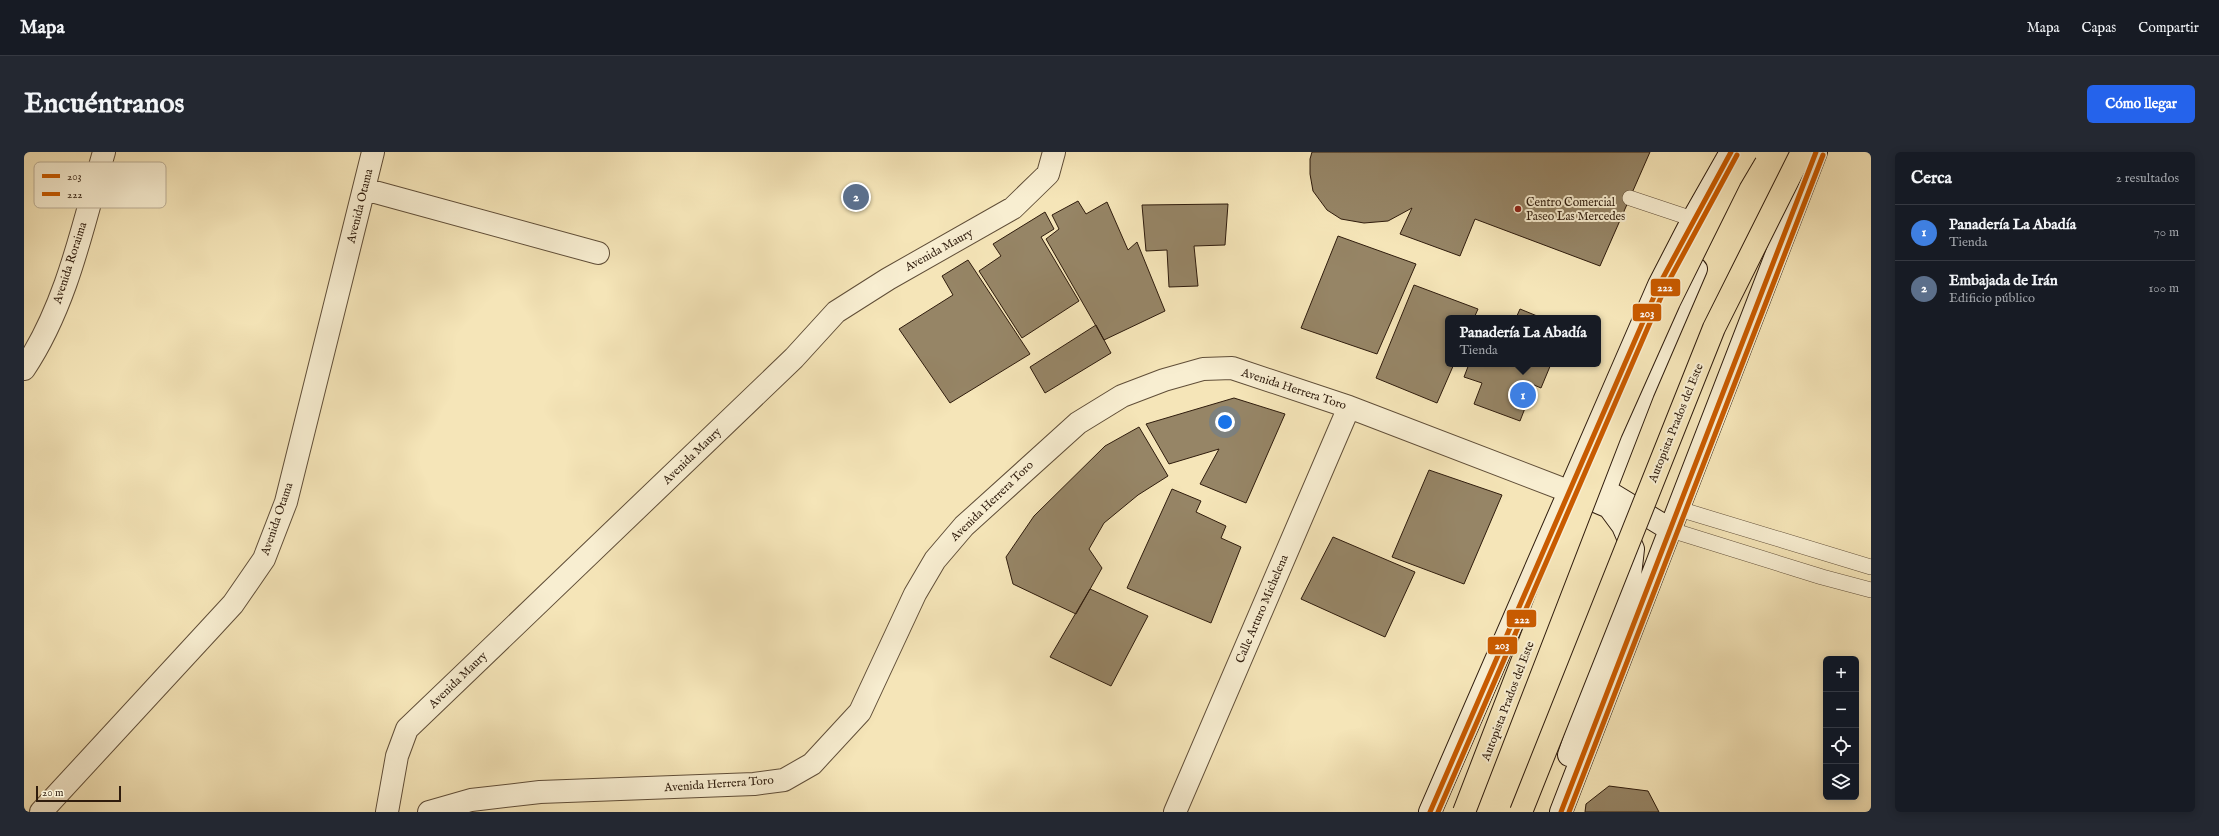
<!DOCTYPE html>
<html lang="es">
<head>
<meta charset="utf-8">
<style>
	body { margin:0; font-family:"IM FELL English",serif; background:#242831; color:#f1f3f6 }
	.controls { position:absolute; right:12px; bottom:12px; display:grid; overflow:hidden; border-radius:6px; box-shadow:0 2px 10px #0003 }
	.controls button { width:36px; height:36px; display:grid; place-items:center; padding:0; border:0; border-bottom:1px solid #363941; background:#171b24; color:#f1f3f6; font:20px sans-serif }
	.scale { position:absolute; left:12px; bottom:10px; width:85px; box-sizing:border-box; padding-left:4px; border:2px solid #2f1c0d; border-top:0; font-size:11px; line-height:14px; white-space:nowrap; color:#2f1c0d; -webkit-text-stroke:3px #f8eed1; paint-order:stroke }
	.you { position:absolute; left:1201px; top:270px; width:14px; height:14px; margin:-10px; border:3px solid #fff; border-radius:50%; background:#1a73e8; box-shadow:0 0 0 6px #1a73e833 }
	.badge { display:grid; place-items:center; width:26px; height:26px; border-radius:50%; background:#2563eb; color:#fff; font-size:13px; font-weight:700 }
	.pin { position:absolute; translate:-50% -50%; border:2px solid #fff; box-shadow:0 1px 4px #0006 }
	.popup { position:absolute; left:1421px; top:163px; width:156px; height:52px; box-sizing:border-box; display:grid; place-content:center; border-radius:6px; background:#171b24; filter:drop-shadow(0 1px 3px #0005); font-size:13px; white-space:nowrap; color:#9ea1a6 }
	.popup b { font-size:15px; color:#f1f3f6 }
	.popup::after { content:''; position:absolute; left:50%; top:100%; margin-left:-8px; border:8px solid transparent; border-top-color:#171b24 }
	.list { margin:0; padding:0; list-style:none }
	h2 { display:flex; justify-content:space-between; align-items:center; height:52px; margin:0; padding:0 16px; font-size:17px }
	h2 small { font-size:13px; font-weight:400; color:#9ea1a6 }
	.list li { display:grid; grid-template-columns:26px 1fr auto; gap:12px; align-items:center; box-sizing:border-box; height:56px; padding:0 16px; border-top:1px solid #363941 }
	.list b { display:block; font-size:15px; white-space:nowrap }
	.list p { margin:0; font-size:13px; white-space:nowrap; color:#9ea1a6 }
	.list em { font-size:13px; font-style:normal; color:#9ea1a6 }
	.icon { flex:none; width:22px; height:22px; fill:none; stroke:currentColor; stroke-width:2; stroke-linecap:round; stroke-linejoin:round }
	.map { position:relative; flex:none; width:1847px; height:660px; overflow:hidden; border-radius:6px }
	header { display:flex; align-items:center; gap:24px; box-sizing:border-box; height:56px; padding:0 20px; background:#171b24; border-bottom:1px solid #363941 }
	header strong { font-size:19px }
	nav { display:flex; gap:22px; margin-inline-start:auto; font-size:14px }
	.intro { display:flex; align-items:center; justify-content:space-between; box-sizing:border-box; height:96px; padding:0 24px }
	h1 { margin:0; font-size:28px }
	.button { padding:10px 18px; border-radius:6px; background:#2563eb; color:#fff; font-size:14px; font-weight:700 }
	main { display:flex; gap:24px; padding:0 24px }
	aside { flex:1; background:#171b24; border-radius:6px; box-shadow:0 2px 10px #0003 }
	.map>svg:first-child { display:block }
	.building { fill:#968566; stroke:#2f1c0d }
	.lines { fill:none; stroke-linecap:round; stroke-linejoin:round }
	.lane-casing { stroke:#604e38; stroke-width:16 }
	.street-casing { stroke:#604e38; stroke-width:24 }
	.secondary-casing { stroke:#2f1c0d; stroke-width:24 }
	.lane { stroke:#f8eed1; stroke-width:15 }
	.street { stroke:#f8eed1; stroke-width:22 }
	.secondary { stroke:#f8eed1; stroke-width:22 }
	.highway-bridge-casing { stroke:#2f1c0d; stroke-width:24; stroke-linecap:butt }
	.highway-bridge { stroke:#f5e5b8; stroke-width:22 }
	.bus-1-casing { stroke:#f8eed1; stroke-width:8 }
	.bus-2-casing { stroke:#f8eed1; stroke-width:8 }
	.bus-1 { stroke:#c95b00; stroke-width:5 }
	.bus-2 { stroke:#c95b00; stroke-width:5 }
	.poi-dot { fill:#8f2418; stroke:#f8eed1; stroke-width:1.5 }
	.labels { text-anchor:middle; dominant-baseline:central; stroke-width:4; stroke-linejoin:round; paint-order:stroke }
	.poi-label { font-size:12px; fill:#2f1c0d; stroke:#f8eed1; text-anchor:start }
	.street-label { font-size:12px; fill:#2f1c0d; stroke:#f8eed1 }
	.key { fill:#f8eed1; stroke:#bcaf96; stroke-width:1 }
	.key-label { font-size:11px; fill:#2f1c0d }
	.line-badge { stroke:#f8eed1; stroke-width:1.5 }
	.badge-label { font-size:11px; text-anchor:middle; font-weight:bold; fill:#fff }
</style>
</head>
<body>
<header>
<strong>Mapa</strong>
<nav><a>Mapa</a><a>Capas</a><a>Compartir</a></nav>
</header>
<div class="intro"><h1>Encuéntranos</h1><a class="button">Cómo llegar</a></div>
<main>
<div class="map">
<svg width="1847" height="660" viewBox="0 0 1847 660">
	<rect width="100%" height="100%" fill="#f5e5b8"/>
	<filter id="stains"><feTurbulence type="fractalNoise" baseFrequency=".005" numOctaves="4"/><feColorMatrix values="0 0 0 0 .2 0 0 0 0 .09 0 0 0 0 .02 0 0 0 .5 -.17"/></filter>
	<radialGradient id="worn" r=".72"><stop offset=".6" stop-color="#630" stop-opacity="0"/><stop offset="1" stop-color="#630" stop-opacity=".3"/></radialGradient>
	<path class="building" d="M1288,0H1626L1576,114L1451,67L1436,104L1376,82L1388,56L1364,69L1340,71L1317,67L1303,58L1289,39L1286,22V7Z
		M1054,49L1062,62L1083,50L1104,98L1113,90L1141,159L1080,188L1022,87L1035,77L1028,63Z
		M1204,52L1201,93L1170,94L1174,134L1145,135L1143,98L1122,99L1118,53Z
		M1021,60L1030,77L1017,85L1055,149L998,186L955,119L977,104L969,92Z
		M1314,84L1392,112L1353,202L1277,176Z
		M944,108L1006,202L926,251L875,177L929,143L918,124Z
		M1390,133L1454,157L1450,166H1424V212H1430L1413,251L1352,226Z
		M1496,157L1518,166H1492Z
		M1072,173L1087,201L1021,241L1006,215Z
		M1445,212H1527L1517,236L1510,233L1496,269L1450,252L1458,231L1440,225Z
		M1210,246L1261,262L1222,351L1176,332L1195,297L1145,312L1122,272Z
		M1115,275L1144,324L1114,343L1080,371L1065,397L1078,416L1052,462L989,432L982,405L1010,364L1081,294Z
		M1405,318L1478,343L1440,432L1368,405Z
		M1148,337L1177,349L1172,360L1202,374L1197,386L1217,395L1187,471L1103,436Z
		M1309,385L1391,420L1361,485L1277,447Z
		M1066,437L1124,464L1087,534L1026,505Z
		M1585,634L1624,639L1635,660H1561L1562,652Z"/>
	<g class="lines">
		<g class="lane-casing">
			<path id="lane" d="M1606,46L1669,67
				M1655,357L1847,415
				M1647,378L1798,425L1847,438"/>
		</g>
		<g class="street-casing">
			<path id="street" d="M340,37L574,101
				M0,217C43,153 59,73 80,0
				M17,660L209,452L240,407L262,350L349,0
				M363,660L373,604L383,577L770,206L812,160L864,127L989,56L1024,22L1030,0
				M405,660L447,648L516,640L730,632L760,628L788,612L836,560L891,442L911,408L940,374L1054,271L1098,244L1140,228L1179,217L1208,216L1325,255L1544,339
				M1151,660L1325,255"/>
		</g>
		<g class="secondary-casing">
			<path id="secondary" d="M1647,378L1581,338L1619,240L1672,117
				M1545,603L1606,423L1609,397L1599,374L1585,355L1564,346
				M1406,660L1635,133L1669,67L1707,0
				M1537,660L1792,0"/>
		</g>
		<use href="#lane" class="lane"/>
		<use href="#street" class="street"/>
		<use href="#secondary" class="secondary"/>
		<g class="highway-bridge-casing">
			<path id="highway-bridge" d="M1440,660L1587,280L1645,150L1706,27L1722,0
				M1497,660L1690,176L1778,0"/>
		</g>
		<use href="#highway-bridge" class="highway-bridge"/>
		<g class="bus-1-casing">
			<path id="bus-1" d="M1406,660L1635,133L1707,0
				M1537,660L1792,0"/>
		</g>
		<g class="bus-2-casing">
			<path id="bus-2" d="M1414,660L1641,136L1713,3
				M1545,660L1799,3"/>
		</g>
		<use href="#bus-1" class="bus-1"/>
		<use href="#bus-2" class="bus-2"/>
	</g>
	<circle class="poi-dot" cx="1494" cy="57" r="4"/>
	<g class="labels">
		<g class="poi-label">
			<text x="1502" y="50">Centro Comercial<tspan x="1502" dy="14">Paseo Las Mercedes</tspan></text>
		</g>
		<g class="street-label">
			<text transform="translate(336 54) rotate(-76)">Avenida Otama</text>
			<text transform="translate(915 98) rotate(-29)">Avenida Maury</text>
			<text transform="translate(46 111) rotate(-72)">Avenida Roraima</text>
			<text transform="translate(1270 237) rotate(18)">Avenida Herrera Toro</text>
			<text transform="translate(1652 271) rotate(-68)">Autopista Prados del Este</text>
			<text transform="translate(668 304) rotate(-44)">Avenida Maury</text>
			<text transform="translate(968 349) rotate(-44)">Avenida Herrera Toro</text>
			<text transform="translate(253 367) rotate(-71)">Avenida Otama</text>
			<text transform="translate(1238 457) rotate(-67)">Calle Arturo Michelena</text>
			<text transform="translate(434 528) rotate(-44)">Avenida Maury</text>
			<text transform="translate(1484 549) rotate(-69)">Autopista Prados del Este</text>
			<text transform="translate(695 632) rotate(-4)">Avenida Herrera Toro</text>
		</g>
	</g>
	<rect x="10" y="10" width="132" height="46" rx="6" class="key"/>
	<rect x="18" y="22" width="18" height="4" fill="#c95b00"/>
	<rect x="18" y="40" width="18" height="4" fill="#c95b00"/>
	<g class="key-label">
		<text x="43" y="28">203</text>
		<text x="43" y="46">222</text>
	</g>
	<g class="line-badge">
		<rect x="1626" y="126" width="31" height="19" rx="4" fill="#c95b00"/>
		<rect x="1608" y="151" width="30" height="19" rx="4" fill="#c95b00"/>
		<rect x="1482" y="457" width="31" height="19" rx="4" fill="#c95b00"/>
		<rect x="1463" y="484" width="31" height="19" rx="4" fill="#c95b00"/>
	</g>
	<g class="badge-label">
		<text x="1641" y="139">222</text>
		<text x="1623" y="165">203</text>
		<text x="1498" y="471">222</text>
		<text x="1478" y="497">203</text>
	</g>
	<rect width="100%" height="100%" filter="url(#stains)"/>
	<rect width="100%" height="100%" fill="url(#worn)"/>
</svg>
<div class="controls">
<button>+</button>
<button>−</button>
<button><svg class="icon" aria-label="locate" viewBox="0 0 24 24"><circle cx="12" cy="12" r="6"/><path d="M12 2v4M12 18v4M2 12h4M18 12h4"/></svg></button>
<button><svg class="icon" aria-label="layers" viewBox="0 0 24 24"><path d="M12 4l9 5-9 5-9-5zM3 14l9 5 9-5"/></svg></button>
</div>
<div class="scale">20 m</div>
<div class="you"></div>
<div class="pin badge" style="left:1499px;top:243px;background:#3f7fe0">1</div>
<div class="popup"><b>Panadería La Abadía</b>Tienda</div>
<div class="pin badge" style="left:832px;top:45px;background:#5c6f8a">2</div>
</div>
<aside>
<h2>Cerca<small>2 resultados</small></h2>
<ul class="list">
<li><span class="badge" style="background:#3f7fe0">1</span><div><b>Panadería La Abadía</b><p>Tienda</p></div><em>70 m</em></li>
<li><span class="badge" style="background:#5c6f8a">2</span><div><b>Embajada de Irán</b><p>Edificio público</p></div><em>100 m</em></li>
</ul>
</aside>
</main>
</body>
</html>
